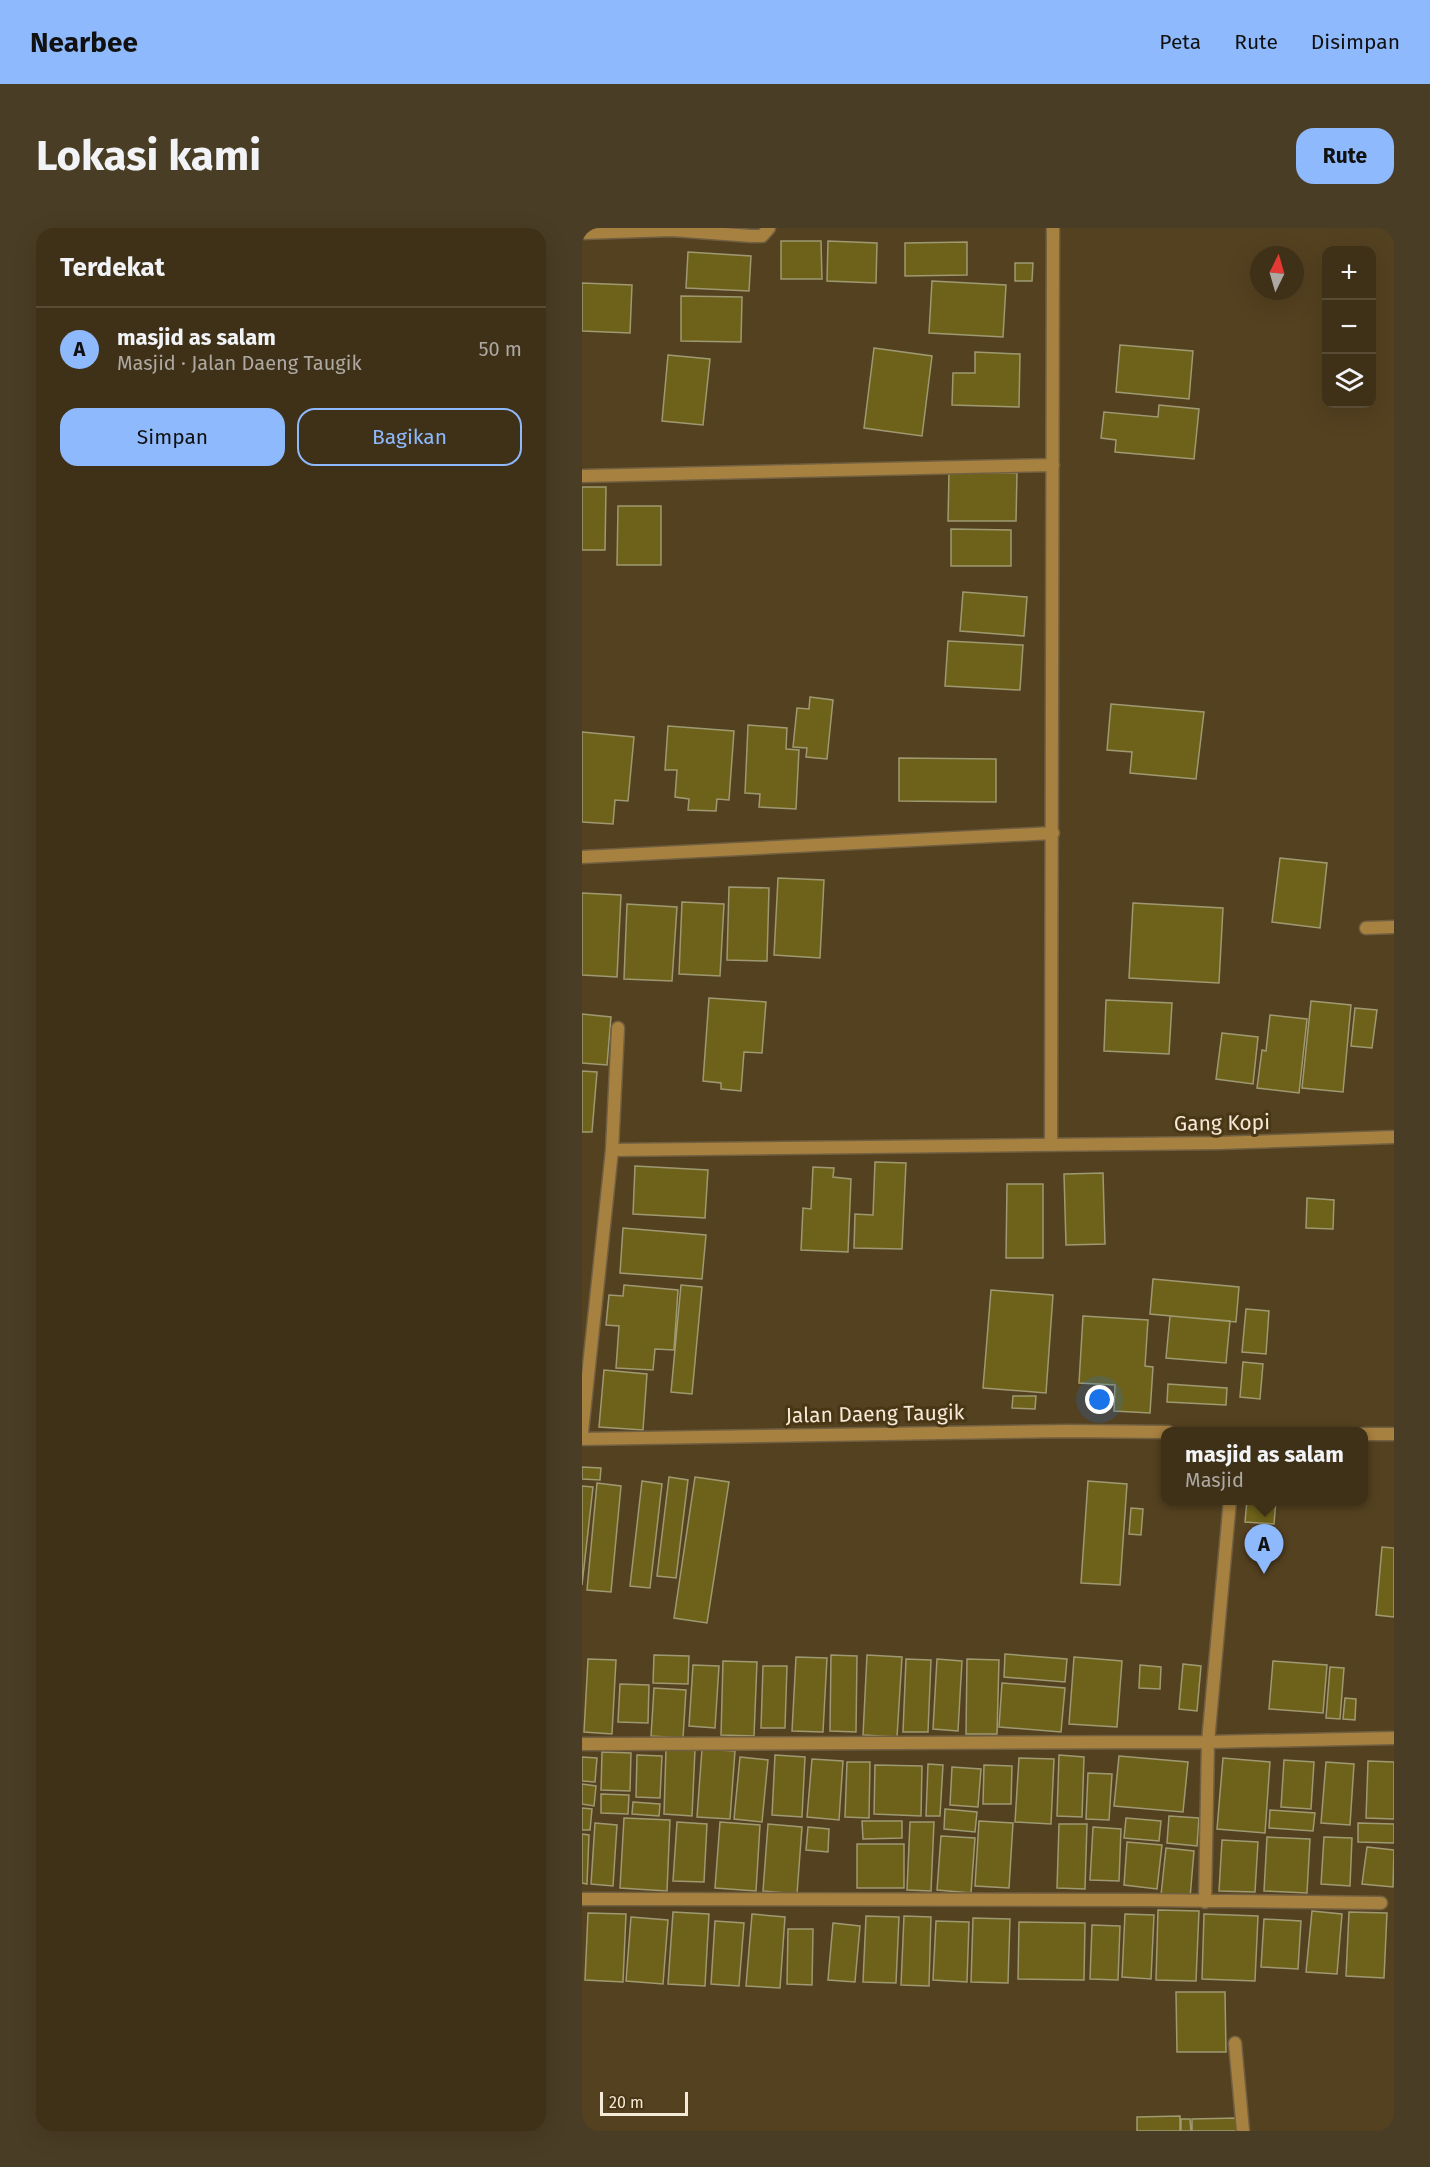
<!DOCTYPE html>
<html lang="id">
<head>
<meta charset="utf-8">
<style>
	body { margin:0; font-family:"Fira Sans",sans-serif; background:#4a3d25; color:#f1f3f6 }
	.controls { position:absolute; right:18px; top:18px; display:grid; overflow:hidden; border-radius:12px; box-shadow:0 6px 24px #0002 }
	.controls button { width:54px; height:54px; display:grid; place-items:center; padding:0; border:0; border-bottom:2px solid #584c37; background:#3f3118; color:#f1f3f6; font:30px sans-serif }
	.compass { position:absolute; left:668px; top:18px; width:54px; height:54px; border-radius:50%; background:#3f3118; box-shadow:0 6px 24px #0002; rotate:5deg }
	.scale { position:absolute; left:18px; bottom:15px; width:88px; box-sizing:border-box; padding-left:6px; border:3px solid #f5e9d7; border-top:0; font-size:16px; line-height:21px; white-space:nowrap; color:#f5e9d7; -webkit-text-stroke:4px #493615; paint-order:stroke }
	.you { position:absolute; left:518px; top:1172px; width:21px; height:21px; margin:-15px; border:4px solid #fff; border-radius:50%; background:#1a73e8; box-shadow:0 0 0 9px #1a73e833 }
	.badge { display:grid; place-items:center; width:39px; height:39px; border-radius:50%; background:#8eb9fd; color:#111; font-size:20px; font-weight:700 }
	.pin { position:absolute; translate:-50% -50px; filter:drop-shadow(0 2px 3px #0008) }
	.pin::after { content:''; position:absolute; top:32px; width:21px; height:18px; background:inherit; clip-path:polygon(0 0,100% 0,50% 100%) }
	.popup { position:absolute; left:579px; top:1199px; width:207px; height:78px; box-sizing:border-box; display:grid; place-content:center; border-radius:12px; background:#3f3118; filter:drop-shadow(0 2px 4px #0005); font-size:20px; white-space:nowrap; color:#ada9a2 }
	.popup b { font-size:22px; color:#f1f3f6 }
	.popup::after { content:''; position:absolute; left:50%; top:100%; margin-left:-12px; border:12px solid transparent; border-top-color:#3f3118 }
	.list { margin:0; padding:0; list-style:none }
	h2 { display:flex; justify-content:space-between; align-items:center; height:78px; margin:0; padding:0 24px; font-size:26px }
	h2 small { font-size:20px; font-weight:400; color:#ada9a2 }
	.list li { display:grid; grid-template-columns:39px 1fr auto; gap:18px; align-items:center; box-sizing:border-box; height:84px; padding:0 24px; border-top:2px solid #584c37 }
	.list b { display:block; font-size:22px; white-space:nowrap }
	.list p { margin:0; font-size:20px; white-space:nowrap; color:#ada9a2 }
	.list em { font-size:20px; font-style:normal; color:#ada9a2 }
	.actions { display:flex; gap:12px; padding:18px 24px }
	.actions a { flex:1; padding:14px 0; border:2px solid #8eb9fd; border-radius:18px; text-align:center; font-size:21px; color:#8eb9fd }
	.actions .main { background:#8eb9fd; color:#111 }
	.icon { flex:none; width:33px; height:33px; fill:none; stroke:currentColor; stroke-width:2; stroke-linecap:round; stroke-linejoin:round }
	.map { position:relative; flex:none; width:812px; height:1903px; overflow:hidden; border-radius:18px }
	header { display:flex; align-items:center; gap:36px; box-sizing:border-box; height:84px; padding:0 30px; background:#8eb9fd; color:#111 }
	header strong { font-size:28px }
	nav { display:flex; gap:33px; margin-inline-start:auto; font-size:21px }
	.intro { display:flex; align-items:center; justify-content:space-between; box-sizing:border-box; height:144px; padding:0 36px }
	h1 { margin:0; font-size:42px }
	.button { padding:15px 27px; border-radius:18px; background:#8eb9fd; color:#111; font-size:21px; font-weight:700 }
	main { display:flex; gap:36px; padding:0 36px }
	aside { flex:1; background:#3f3118; border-radius:18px; box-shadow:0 6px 24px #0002 }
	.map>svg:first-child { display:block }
	.building { fill:#6e621a; stroke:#9f9971; stroke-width:1.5 }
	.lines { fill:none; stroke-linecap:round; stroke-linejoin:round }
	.lane-casing { stroke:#715f41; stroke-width:15 }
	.street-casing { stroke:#715f41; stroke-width:15 }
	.lane { stroke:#a78140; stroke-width:12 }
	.street { stroke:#a78140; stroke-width:12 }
	.labels { text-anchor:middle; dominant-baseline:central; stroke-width:6; stroke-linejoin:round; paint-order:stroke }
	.street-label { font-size:21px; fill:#f5e9d7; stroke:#493615 }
</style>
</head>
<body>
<header>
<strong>Nearbee</strong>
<nav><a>Peta</a><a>Rute</a><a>Disimpan</a></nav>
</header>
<div class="intro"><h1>Lokasi kami</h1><a class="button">Rute</a></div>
<main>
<aside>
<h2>Terdekat<small></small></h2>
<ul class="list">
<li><span class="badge">A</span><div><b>masjid as salam</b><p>Masjid · Jalan Daeng Taugik</p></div><em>50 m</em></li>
</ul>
<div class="actions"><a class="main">Simpan</a><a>Bagikan</a></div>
</aside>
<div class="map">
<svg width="812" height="1903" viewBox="0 0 812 1903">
	<rect width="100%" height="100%" fill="#544120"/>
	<path class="building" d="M199,13H239L240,51H199Z
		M246,13L295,15L294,55L245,53Z
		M385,14V47L323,48V15Z
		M106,24L169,28L167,63L104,60Z
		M433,35H451L450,53H433Z
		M350,53L424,57L421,109L347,105Z
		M0,55L50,57L48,105L0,103Z
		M99,68L160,69L159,114L99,113Z
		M538,117L611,123L607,171L534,164Z
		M292,120L350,128L340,208L282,200Z
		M393,124L438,126L437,179L370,177L371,145H393Z
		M86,127L128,131L121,197L80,193Z
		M577,177L617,181L612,231L533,224L534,212L519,210L522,184L576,189Z
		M367,244L435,245L434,293H366Z
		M0,259H24L23,322H0Z
		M36,278H79V337H35Z
		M369,301L429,302V338H369Z
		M381,364L445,369L442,408L378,403Z
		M366,413L441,417L438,462L363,458Z
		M228,469L251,472L245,531L224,529L225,520L211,519L215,480L227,481Z
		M529,476L622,484L614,551L548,545L550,524L525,522Z
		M166,497L205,500L204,521L217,522L214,581L177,579L178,566L163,565Z
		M86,498L152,503L147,572L135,571L134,583L106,582L107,571L93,569L95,542H83Z
		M0,504L52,509L46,573L33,572L31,596L0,594Z
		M317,530L414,531V574L317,573Z
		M698,630L745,635L738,700L690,694Z
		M196,650L242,652L238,730L192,727Z
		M147,659L187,660L185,733L145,732Z
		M0,665L39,667L35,749L0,747Z
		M100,674L142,676L138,748L97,746Z
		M551,675L641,680L637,755L547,750Z
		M45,676L95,679L90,753L42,751Z
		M127,770L184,774L180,825L162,824L159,863L139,861V855L121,853Z
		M524,772L590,775L587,826L522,823Z
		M729,773L769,777L761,864L720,860Z
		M773,780L795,782L790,820L769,818Z
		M0,786L29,789L25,837L0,835Z
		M688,787L725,791L717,865L675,860L680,822L684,823Z
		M640,805L676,809L671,856L634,851Z
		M0,843L15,844L10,904H0Z
		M293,934L324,935L320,1021L272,1020L273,986L291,987Z
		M53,938L126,942L123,990L51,986Z
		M231,939L252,940L251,949L269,951L266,1024L219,1022L221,980L229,981Z
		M521,945L523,1016L484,1017L482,946Z
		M425,956H461V1030H424Z
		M725,970L752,972L751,1001L724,1000Z
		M41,1000L124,1007L120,1051L38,1045Z
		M571,1051L657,1059L654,1094L568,1086Z
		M42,1057L96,1062L92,1122L73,1121L71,1142L34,1140L37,1098L24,1097L27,1067L41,1068Z
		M99,1057L120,1059L110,1166L89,1164Z
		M409,1062L471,1067L464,1165L401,1160Z
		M664,1081L687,1083L684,1126L660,1124Z
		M501,1088L566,1092L563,1138L571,1139L568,1185L532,1183L533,1157L497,1155Z
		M588,1088L648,1093L644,1135L584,1130Z
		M661,1134L681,1136L678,1171L658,1169Z
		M22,1142L65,1146L61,1202L17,1199Z
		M586,1156L645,1160L644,1177L585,1174Z
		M431,1168H454L453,1181L430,1180Z
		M0,1239L19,1240L18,1252L0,1251Z
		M87,1249L106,1252L94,1350L75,1348Z
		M113,1249L147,1254L125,1395L92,1390Z
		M60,1253L80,1256L68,1360L48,1358Z
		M506,1253L545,1256L538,1357L499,1355Z
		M15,1255L39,1258L29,1364L5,1362Z
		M0,1258L11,1259L0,1357Z
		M665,1272H694L692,1296L663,1294Z
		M549,1280L561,1281L559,1307L547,1306Z
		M800,1319L812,1320V1389L794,1387Z
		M423,1426L485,1431L483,1454L422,1449Z
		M72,1427L107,1428L106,1456L71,1455Z
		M249,1427L275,1428L274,1504L248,1503Z
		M285,1427L320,1429L315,1509L281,1507Z
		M214,1429L245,1430L241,1504L210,1503Z
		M492,1429L540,1433L535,1499L487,1496Z
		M6,1431L34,1432L30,1506L2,1504Z
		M324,1431L349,1432L346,1504H321Z
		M355,1431L380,1433L376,1503L351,1501Z
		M385,1431L417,1432L415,1506H384Z
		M141,1433L175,1434L172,1508L139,1507Z
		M691,1433L745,1437L741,1485L687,1481Z
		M601,1436L619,1438L615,1483L597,1481Z
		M111,1437L137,1438L133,1500L107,1498Z
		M558,1437L579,1439L578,1461L557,1460Z
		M181,1438H205L203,1500H179Z
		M748,1439L762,1440L758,1491L744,1490Z
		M420,1455L483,1460L479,1504L417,1499Z
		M38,1456L67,1457L66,1495L36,1494Z
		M72,1460L104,1462L101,1510L69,1508Z
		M763,1470L774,1471L773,1492L761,1491Z
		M84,1521L113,1522L110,1588L82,1586Z
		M120,1521L153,1523L148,1591L115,1589Z
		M20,1524L49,1525L48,1563L19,1562Z
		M55,1527L80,1528L78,1570L54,1569Z
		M193,1527L223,1529L220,1589L190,1587Z
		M477,1527L502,1529L500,1589L475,1588Z
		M537,1528L606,1534L601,1584L532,1578Z
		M0,1529L15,1530L13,1554L0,1553Z
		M158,1529L186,1532L180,1594L152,1591Z
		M437,1530L472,1531L469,1596L433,1594Z
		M641,1530L688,1534L683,1605L635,1601Z
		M230,1531L261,1533L257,1592L225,1589Z
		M702,1532L732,1534L729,1581L699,1579Z
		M786,1533L812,1534V1591L784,1590Z
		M265,1534H288L287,1590L263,1589Z
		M744,1534L772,1536L768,1597L739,1595Z
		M346,1536L361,1537L358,1588H344Z
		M293,1537L340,1538L339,1588L292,1586Z
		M402,1537L430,1538L429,1576H401Z
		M370,1539L399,1541L396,1579L368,1577Z
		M506,1545L530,1546L527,1592L504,1591Z
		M0,1556L14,1558L12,1578L0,1576Z
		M19,1566L47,1567L46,1586L19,1585Z
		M51,1574L78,1576L77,1588L50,1586Z
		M0,1580L10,1581L8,1602H0Z
		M363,1581L395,1584L393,1604L362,1601Z
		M688,1582L733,1585L731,1603L687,1600Z
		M587,1588L617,1590L615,1618L585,1615Z
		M42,1590L88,1592L85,1663L38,1660Z
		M544,1590L579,1593L577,1613L542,1610Z
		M280,1593H320V1610L281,1611Z
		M397,1593L431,1595L427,1660L393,1658Z
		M95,1594L125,1596L122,1654L91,1653Z
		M138,1594L178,1597L174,1663L133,1660Z
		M328,1594H352L349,1663L325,1662Z
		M13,1595L35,1597L31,1658L9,1656Z
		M776,1595L812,1596V1615L776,1614Z
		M186,1596L220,1599L215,1666L181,1663Z
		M477,1596H505L503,1661L475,1660Z
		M226,1599L247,1601L246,1624L224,1622Z
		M511,1599L539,1601L537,1653L508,1652Z
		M0,1606L7,1607L5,1656L0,1655Z
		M359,1608L393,1610L389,1665L355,1662Z
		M685,1609L728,1611L725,1665L682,1663Z
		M742,1609L770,1610L768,1658L739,1656Z
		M640,1612L676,1614L673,1664L637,1663Z
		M545,1614L580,1617L575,1661L542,1657Z
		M275,1616H322V1660H275Z
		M785,1619L812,1622L811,1659L780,1656Z
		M584,1620L612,1623L608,1670L579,1667Z
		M576,1682L617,1683L614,1753L574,1752Z
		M730,1683L760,1686L755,1746L724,1744Z
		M91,1684L127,1686L123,1758L86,1756Z
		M767,1684L805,1685L802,1750L764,1748Z
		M6,1685L44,1686L41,1754L3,1752Z
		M170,1686L203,1689L198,1760L164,1758Z
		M543,1686L572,1687L569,1751L540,1749Z
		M622,1686L676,1688L673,1753L620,1751Z
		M284,1688L317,1689L314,1755L281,1754Z
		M322,1688L349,1689L347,1758L319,1757Z
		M49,1689L86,1692L81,1756L44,1753Z
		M391,1690L428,1691L426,1755L389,1754Z
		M682,1691L719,1693L716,1741L679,1739Z
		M133,1693L162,1695L157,1758L129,1756Z
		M354,1693L387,1694L385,1754L351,1752Z
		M437,1694L503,1695L502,1752L436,1751Z
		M251,1695L278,1698L273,1754L246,1752Z
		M510,1697L538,1698L536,1752L508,1751Z
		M206,1701H231L230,1757L205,1756Z
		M594,1764H643L644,1824H595Z
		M598,1888V1903H555V1889Z
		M655,1890V1903H610V1891Z
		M599,1891H608L609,1903H599Z"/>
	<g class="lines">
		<g class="lane-casing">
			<path id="lane" d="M653,1815L661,1903"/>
		</g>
		<g class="street-casing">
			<path id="street" d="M0,5L90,2L169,8H180L187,0
				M0,248L471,237
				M0,629L471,605
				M784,700L812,699
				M469,916L471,0
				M30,922L637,915L812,909
				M0,1204L30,922L36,800
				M781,1206H812
				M0,1211L485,1203L586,1204
				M0,1516L626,1514L812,1510
				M0,1671L562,1672L799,1675
				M623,1674L626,1514L648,1272"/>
		</g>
		<use href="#lane" class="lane"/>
		<use href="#street" class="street"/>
	</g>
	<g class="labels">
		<g class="street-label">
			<text transform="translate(640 895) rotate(-1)">Gang Kopi</text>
			<text transform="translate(293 1186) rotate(-1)">Jalan Daeng Taugik</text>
		</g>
	</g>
</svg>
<div class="controls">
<button>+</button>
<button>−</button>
<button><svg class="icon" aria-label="layers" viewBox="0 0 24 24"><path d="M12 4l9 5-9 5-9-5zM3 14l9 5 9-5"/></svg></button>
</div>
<svg class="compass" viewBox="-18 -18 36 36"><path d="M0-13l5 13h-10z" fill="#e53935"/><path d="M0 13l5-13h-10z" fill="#ada9a2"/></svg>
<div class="scale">20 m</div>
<div class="you"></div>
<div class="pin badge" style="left:682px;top:1346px">A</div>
<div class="popup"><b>masjid as salam</b>Masjid</div>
</div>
</main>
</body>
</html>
